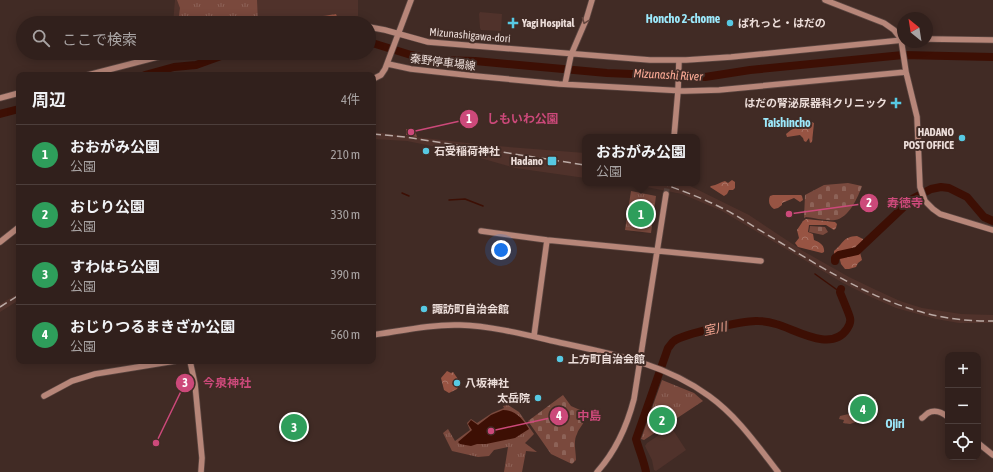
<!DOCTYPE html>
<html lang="ja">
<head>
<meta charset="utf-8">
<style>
	body { margin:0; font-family:"Asap Condensed","Noto Sans JP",sans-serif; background:#3d2d29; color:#f1f3f6 }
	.controls { position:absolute; right:12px; bottom:12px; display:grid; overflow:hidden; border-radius:8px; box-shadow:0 2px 10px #0003 }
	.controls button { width:36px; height:36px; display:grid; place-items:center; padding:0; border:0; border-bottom:1px solid #4c3e3b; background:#31201c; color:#f1f3f6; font:20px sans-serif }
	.compass { position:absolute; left:897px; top:12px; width:36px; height:36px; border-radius:50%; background:#31201c; box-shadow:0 2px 10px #0003; rotate:330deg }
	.you { position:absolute; left:501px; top:250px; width:14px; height:14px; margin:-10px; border:3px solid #fff; border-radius:50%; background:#1a73e8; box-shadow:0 0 0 6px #1a73e833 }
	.badge { display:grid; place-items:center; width:26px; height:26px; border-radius:50%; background:#57c9e3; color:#fff; font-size:13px; font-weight:700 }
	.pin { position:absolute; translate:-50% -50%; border:2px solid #fff; box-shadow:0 1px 4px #0006 }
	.popup { position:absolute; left:582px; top:134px; width:118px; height:52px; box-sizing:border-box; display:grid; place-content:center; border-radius:8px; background:#31201c; filter:drop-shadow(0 1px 3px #0005); font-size:13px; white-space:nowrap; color:#a8a3a3 }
	.popup b { font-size:15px; color:#f1f3f6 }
	.popup::after { content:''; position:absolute; left:50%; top:100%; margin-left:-8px; border:8px solid transparent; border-top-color:#31201c }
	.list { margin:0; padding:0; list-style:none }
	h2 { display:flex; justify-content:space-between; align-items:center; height:52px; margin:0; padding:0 16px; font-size:17px }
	h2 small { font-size:13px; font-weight:400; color:#a8a3a3 }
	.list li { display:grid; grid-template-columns:26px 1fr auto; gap:12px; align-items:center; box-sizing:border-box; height:60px; padding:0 16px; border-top:1px solid #4c3e3b }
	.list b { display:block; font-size:15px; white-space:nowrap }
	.list p { margin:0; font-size:13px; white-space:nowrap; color:#a8a3a3 }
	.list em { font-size:13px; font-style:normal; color:#a8a3a3 }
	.icon { flex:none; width:22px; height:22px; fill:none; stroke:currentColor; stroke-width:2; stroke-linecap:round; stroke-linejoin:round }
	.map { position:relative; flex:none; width:993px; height:472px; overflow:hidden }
	.search { position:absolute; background:#31201c; box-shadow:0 2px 10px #0003; left:16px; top:16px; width:360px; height:44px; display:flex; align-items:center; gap:10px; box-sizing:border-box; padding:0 14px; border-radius:22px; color:#a8a3a3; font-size:15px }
	.panel { position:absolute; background:#31201c; box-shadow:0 2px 10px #0003; left:16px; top:72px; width:360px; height:292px; border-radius:8px }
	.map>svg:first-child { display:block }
	.built { fill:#50322b }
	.forest { fill:url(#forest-crowns) }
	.cemetery { fill:url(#cemetery-stones) }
	.park { fill:url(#park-tufts) }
	.water { fill:#3d0f04 }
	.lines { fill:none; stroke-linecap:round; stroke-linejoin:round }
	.stream { stroke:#3d0f04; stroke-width:1.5 }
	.river { stroke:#3d0f04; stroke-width:8 }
	.secondary-tunnel { stroke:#5b4640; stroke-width:5.5; stroke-dasharray:5.5 3; stroke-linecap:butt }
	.secondary-casing { stroke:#5c4742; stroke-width:7 }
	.secondary { stroke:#b78679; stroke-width:5.5 }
	.rail { stroke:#bbaaa5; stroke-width:1.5; stroke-dasharray:8 4; stroke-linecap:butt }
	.oneway { stroke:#64463e }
	.poi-dot { fill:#57c9e3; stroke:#412b25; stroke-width:1.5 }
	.labels { text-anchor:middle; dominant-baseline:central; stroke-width:4; stroke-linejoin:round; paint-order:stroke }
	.poi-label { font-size:11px; font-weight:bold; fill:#ecddd9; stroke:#412b25; text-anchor:start }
	.street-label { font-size:11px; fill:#ecddd9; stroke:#412b25 }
	.neighbourhood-label { font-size:12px; font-weight:bold; fill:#9ce9fc; stroke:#412b25 }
	.water-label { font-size:12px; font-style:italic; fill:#fcab96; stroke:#412b25 }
	.leader { fill:none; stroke:#cc497a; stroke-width:1.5 }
	.callout-dot { fill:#cc497a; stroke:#412b25; stroke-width:1.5 }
	.mark-label { font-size:12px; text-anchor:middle; font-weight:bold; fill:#fff }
	.callout-label { font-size:12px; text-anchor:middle; font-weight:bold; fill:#cc497a; stroke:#412b25; stroke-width:4; stroke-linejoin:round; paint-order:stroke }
</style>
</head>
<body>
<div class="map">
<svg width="993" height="472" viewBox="0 0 993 472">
	<defs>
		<pattern id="forest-crowns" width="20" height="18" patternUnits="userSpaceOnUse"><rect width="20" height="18" fill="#985443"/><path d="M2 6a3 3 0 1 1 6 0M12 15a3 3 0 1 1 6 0" fill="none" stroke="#ab7466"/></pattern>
		<pattern id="cemetery-stones" width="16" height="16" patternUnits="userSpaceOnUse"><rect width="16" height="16" fill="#7a493d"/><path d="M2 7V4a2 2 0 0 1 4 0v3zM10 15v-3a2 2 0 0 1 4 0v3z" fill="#8d6358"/></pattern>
		<pattern id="park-tufts" width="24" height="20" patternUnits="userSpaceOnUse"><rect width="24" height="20" fill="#7a493d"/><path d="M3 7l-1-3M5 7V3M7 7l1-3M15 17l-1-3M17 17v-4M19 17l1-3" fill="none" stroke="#8d6358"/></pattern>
	</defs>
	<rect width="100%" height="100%" fill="#412b25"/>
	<path class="built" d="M175,0H358V16L262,23H173Z
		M480,12L502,14L501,31L481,30L480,28L479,14Z
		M373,132L484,145L585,153V178L515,168L456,151L407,141L373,139Z
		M626,183H684L749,215L803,251L849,277L876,290L900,301L922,308L961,314L993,315V323H959L936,319L896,308L871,297L843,283L722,211L682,194Z
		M19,293V300L0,312V304Z
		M671,427L686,450L656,471L654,470L652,460L645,446L647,443Z"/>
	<path class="forest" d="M336,14L338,19L335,22L316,23V18C320,16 331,15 336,14Z
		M293,17L297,19L306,17L308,19L305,23H263L273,20L277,22L283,18L289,20Z
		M804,119L814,123L812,142L810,143L809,138L806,142L804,141L803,138L800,135L787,137L786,134L791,130L793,129L798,122Z
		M732,180L735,182V188L733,190H729L727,194L724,196L710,187L711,186C717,185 721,182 725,181L728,183Z
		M773,195H801L802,196L803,200L800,202L794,198L782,203V205L778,208L774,209C769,206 768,201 770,196Z
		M806,219L835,222L837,224L836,228L834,230L826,225H809L808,232L813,234L814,240C819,242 825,245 824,252L822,253L798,247L795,243L799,238L797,230L803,221Z
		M857,236L863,239L864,243L859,249L862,260L858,263L856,267L849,269H845L841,264L840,260L834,255V251C844,243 842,237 857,236Z
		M447,371L451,373L453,372L458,379L452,384L458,387L457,389L449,393L444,390L441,378Z"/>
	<path class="cemetery" d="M848,183L862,186C858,197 849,218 835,220C826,221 815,218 806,217L804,218L805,195L824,185Z
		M810,226L825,227L828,232L823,235L809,232Z
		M563,395L571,406L580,410L585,417C585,424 579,427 577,434C573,441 576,452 576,460L572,464L551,454L528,421Z"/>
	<path class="park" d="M177,0H257L258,23H178L180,8Z
		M406,129L415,130L417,137L406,135Z
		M631,191L656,196L651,233L625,230Z
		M662,380L694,393L703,401L644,440L641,439Z
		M869,398L876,399V403L856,422L850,424L843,423L844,420L839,419L840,416L853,413L868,401Z
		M508,405L519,412L534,434L525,443L537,452L526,451L522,472H504L508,447L494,450L489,456L478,457L452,451L443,433L448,429L455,441L470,430L467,423L471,419L477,423L492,413L504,408L503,406Z
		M296,417L299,435L290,436L292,418Z"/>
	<path class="water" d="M503,410C515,410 523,419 529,429L515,438L486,444H477L471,446L460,444L458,442L472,430L468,424L471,420L478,425L491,415Z"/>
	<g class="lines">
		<path class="stream" d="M402,193L409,196
			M449,200L465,199L483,206
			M815,274L840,292"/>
		<path class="river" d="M369,42L411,55L435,60L475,61L607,73L705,77L750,70L903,55L993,57
			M145,75L174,67L196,65L221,56L245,53
			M0,114L19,109
			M835,261V258L839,255L857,251L912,199L931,189L941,187L949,188L967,197L984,217L993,221
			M646,472C644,461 639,450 636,439L668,348C670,346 672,342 674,341C683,334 745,320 758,321C763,321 770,322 776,324C795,329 831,353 847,329C849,326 851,322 850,318C849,313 842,298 840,292L841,289"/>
		<path class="secondary-tunnel" d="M666,194L668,183"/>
		<g class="secondary-casing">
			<path id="secondary" d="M825,0L884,23L894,30L901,39L906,72L917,117L920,187L925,201L933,209L940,214L993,230
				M369,27L385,30L428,42L650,60H686L731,57L903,40
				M927,39L993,40
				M388,64L411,69L475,76L559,84L685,91L719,90L906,72
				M88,75L173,53
				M373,79L381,75L385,69L411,0
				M565,84L571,55L586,20L592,0
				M0,98L19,93
				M674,137L678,91L679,60
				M481,231L547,240L761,261
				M0,242L19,227
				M373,335C401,331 431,324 460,325C491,326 523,334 553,341C607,353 663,362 709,396C737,416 757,445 778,472
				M534,336L547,240
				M190,361L195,384L202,458L201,472
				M44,396L72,381L95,374L175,361
				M922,418C924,417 925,415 928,413C935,409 943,413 948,417
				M978,443L993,455
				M597,472C616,451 627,426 634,399L666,194"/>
		</g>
		<use href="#secondary" class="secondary"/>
		<path class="rail" d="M373,134L405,137L585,165
			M660,183C681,190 702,198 722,208C734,214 745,221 756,228C833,273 900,323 993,321
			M0,307L19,295"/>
	</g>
	<defs><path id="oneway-chevron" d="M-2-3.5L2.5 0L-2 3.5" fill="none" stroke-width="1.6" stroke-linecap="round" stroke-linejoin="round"/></defs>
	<use class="oneway" href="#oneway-chevron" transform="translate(585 21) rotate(111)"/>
	<g class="poi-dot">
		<path d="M511 17h4v4h4v4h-4v4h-4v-4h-4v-4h4z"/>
		<circle cx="730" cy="23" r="4"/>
		<path d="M894 97h4v4h4v4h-4v4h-4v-4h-4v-4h4z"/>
		<circle cx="962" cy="138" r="4"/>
		<circle cx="426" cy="151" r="4"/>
		<rect x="547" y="156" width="10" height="10" rx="2"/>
		<circle cx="424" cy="309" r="4"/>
		<circle cx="560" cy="359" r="4"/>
		<circle cx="457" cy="383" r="4"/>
		<circle cx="538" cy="398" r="4"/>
	</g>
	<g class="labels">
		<g class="poi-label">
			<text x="522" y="23">Yagi Hospital</text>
			<text x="738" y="23">ぱれっと・はだの</text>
			<text x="887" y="103" text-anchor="end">はだの腎泌尿器科クリニック</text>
			<text x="954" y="132" text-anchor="end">HADANO<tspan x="954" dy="13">POST OFFICE</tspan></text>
			<text x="434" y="151">石受稲荷神社</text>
			<text x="543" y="161" text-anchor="end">Hadano</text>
			<text x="432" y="309">諏訪町自治会館</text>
			<text x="568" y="359">上方町自治会館</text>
			<text x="465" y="383">八坂神社</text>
			<text x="530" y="398" text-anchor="end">太岳院</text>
		</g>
		<g class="street-label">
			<text transform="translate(470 35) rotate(5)">Mizunashigawa-dori</text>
			<text transform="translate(443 62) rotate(7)">秦野停車場線</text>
		</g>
		<g class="neighbourhood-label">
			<text x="683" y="19">Honcho 2-chome</text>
			<text x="787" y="123">Taishincho</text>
			<text x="895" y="424">Ojiri</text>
		</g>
		<g class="water-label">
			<text transform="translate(668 75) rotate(3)">Mizunashi River</text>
			<text transform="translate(715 329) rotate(-13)">室川</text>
		</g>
	</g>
	<path class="leader" d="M411 132L469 119M789 214L869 203M156 443L185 383M491 431L559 416"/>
	<g class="callout-dot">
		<circle cx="411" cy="132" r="4"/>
		<circle cx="789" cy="214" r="4"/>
		<circle cx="156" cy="443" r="4"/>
		<circle cx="491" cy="431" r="4"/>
		<circle cx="469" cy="119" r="10"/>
		<circle cx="869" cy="203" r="10"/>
		<circle cx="185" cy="383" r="10"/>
		<circle cx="559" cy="416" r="10"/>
	</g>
	<g class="mark-label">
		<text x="469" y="123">1</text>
		<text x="869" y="207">2</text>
		<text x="185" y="387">3</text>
		<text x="559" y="420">4</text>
	</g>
	<g class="callout-label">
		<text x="523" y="123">しもいわ公園</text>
		<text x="905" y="207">寿徳寺</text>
		<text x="227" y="387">今泉神社</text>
		<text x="589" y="420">中島</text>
	</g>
</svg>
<div class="controls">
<button>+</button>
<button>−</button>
<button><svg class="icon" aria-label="locate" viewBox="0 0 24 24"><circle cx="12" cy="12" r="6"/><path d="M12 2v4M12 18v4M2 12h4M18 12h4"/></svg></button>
</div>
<svg class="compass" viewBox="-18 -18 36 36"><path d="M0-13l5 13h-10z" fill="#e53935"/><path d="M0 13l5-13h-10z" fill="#a8a3a3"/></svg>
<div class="you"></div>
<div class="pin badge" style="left:641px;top:214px;background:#2e9e5b">1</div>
<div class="popup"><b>おおがみ公園</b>公園</div>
<div class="pin badge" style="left:662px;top:420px;background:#2e9e5b">2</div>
<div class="pin badge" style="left:294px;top:427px;background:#2e9e5b">3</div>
<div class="pin badge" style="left:863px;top:409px;background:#2e9e5b">4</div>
<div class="search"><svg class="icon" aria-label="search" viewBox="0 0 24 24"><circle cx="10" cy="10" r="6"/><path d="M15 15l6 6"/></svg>ここで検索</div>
<section class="panel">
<h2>周辺<small>4件</small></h2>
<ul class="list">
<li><span class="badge" style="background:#2e9e5b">1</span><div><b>おおがみ公園</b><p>公園</p></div><em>210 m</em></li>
<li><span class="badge" style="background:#2e9e5b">2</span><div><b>おじり公園</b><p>公園</p></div><em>330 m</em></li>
<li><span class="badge" style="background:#2e9e5b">3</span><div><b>すわはら公園</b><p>公園</p></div><em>390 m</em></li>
<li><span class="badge" style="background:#2e9e5b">4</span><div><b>おじりつるまきざか公園</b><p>公園</p></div><em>560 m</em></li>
</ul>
</section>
</div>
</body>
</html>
